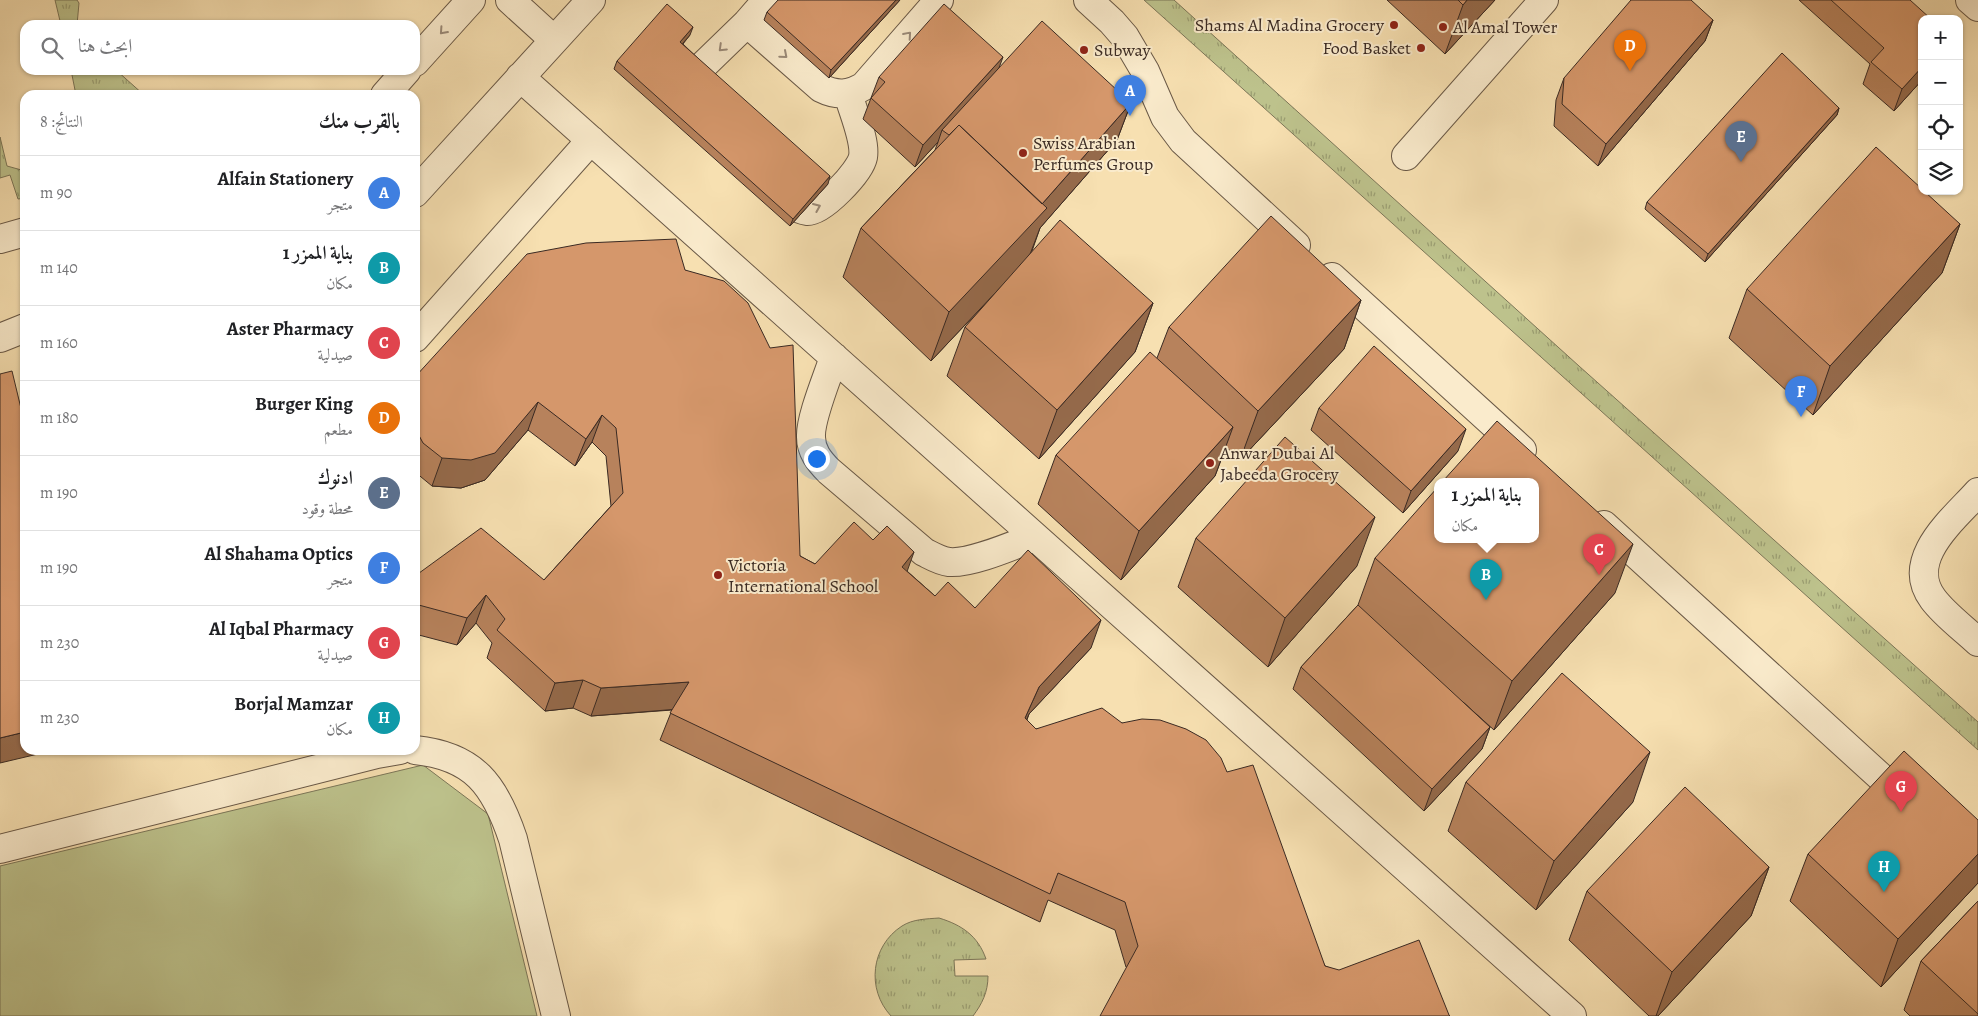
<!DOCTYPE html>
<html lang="ar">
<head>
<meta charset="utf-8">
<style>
	body { margin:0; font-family:Alegreya,Amiri,serif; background:#f6f6f6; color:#202124; direction:rtl }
	.controls { position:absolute; right:15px; top:15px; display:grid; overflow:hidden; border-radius:10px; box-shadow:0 1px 4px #0004 }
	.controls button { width:45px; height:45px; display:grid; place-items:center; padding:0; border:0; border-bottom:1px solid #e0e0e0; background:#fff; color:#202124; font:25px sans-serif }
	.you { position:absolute; left:816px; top:458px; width:18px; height:18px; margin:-12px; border:4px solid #fff; border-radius:50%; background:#1a73e8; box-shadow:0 0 0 8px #1a73e833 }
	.badge { display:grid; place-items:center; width:32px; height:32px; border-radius:50%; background:#7c3aed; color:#fff; font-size:16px; font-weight:700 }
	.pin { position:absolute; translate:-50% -41px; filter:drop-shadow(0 1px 2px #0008) }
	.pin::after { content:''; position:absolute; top:26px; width:18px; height:15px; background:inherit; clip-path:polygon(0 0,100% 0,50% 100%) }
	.popup { position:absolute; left:1434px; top:478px; width:105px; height:65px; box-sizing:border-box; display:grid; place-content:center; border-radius:10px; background:#fff; filter:drop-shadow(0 1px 4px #0005); font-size:16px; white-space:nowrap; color:#757577 }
	.popup b { font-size:19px; color:#202124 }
	.popup::after { content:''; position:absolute; left:50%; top:100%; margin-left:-10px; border:10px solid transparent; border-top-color:#fff }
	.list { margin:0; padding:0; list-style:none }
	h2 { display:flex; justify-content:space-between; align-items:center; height:65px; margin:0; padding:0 20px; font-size:21px }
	h2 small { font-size:16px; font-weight:400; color:#757577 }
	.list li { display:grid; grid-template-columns:32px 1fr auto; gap:15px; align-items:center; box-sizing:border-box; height:75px; padding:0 20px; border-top:1px solid #e0e0e0 }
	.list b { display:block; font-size:19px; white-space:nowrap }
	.list p { margin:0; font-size:16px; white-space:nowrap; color:#757577 }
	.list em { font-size:16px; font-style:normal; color:#757577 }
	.icon { flex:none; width:28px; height:28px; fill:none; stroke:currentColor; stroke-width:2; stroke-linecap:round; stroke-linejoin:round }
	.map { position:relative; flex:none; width:1978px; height:1016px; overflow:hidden; direction:ltr }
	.search { position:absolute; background:#fff; box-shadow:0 1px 4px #0004; left:20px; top:20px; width:400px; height:55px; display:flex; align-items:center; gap:12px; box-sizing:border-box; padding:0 18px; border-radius:15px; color:#757577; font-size:19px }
	.panel { position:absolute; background:#fff; box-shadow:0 1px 4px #0004; left:20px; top:90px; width:400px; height:665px; border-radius:15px; direction:rtl }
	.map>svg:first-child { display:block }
	.grass { fill:url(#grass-tufts); stroke:#7c7658 }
	.pitch { fill:#bdc28c; stroke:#7c7658 }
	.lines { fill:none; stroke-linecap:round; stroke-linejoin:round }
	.minor-casing { stroke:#695846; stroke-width:30 }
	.minor { stroke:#faebcc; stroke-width:28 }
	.wall { fill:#b7825c; stroke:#3a2a23 }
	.shaded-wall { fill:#956a4b; stroke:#3a2a23 }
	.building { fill:#d5976b; stroke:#3a2a23 }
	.oneway { stroke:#9a8a78 }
	.poi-dot { fill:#8f2418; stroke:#faebcc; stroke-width:2 }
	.labels { text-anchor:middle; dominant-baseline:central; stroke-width:4; stroke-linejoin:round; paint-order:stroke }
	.poi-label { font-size:18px; fill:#3a2a23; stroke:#faebcc; text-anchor:start }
</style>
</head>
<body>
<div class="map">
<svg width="1978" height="1016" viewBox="0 0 1978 1016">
	<defs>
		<pattern id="grass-tufts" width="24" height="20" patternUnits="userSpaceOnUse" patternTransform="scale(1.25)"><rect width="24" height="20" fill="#bdc28c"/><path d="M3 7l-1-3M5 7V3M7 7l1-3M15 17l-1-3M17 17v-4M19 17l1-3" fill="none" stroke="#9b9e72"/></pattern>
	</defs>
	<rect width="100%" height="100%" fill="#f7e0b1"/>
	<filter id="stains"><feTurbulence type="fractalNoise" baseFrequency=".004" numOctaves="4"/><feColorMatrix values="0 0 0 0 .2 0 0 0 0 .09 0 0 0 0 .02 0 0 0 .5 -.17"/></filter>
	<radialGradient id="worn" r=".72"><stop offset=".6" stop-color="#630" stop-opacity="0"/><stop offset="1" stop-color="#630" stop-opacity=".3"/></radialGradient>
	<path class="grass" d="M55,0H77L79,3L77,25H61Z
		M1144,0H1174L1579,366L1978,722V750Z
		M71,70H116L144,95H76Z
		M0,137L7,166L25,171V198L18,199L10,175L0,178Z
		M939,918C962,925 978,936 986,959L954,960L955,976H988C988,992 982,1004 973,1016H891C866,989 871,946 902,926C913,919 926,919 939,918Z"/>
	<path class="pitch" d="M423,765L488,814L537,1016H0V866Z"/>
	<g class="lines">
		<g class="minor-casing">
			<path id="minor" d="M510,0L554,40
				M1088,0L1112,22L1125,37L1145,71L1165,117L1183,141L1296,245
				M1970,0L1978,7
				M747,23L821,88C837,96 849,95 864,86L939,0
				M415,62L471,0
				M520,77L1572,1016
				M681,91L683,85L747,23L767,0
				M385,95L407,70
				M1406,156L1544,0
				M775,189C784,197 794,209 807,211C822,212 860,172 863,157C866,140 852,110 848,93
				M415,193L591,0
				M0,239L25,232
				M1332,277L1522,450
				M0,338L25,328
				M415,338L591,140
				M834,357C828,376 810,418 811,437C811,451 819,461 829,471L924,552C932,556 940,561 949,562C971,564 1014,545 1035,537
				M1978,492C1954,519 1903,559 1933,599C1945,615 1963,628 1978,642
				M1604,525L1908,802
				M415,750C474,756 495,785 513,839L556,1016
				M0,849L377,754L400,750"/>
		</g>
		<use href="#minor" class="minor"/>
	</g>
	<path class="wall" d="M900,0L829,78L764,20L767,12Z
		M1387,0H1495L1445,54Z
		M1799,0H1910L1922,19V80L1894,111L1863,84L1870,64Z
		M1713,20L1705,41L1598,166L1554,126L1556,100L1564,78Z
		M690,35L683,44L828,184L790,226L614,69L617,61Z
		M999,68L1131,103L1117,140L1040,228L1031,254L1153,303L1135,352L1039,459L947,376L965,327L998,290L931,361L843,277L861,228L935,150L938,142L915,167L863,119L879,77Z
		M1839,108L1837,115L1705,262L1645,209L1647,202Z
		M1960,224L1942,273L1813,415L1729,338L1747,289Z
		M685,270L800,556L815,564L907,571L935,596L975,608L1091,648L1029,714L1027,720L1036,729L1122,723L1227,772L1325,966L1449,1015L1126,967L1115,930L1048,900L1040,922L660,740L672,710L591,716L573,708L545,711L487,658L492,643L476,623L457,645L415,634V576L544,580L611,506L606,456L592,442L575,466L528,430L485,480L461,488L432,486L415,472V377Z
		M1361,300L1344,349L1240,460L1226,447L1215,476L1121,580L1038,504L1056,455L1157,358L1169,327Z
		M1319,408L1458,451L1403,513L1311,430Z
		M1196,538L1357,566L1268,667L1178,587Z
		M1375,558L1615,593L1494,730L1463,702L1490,727L1482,749L1424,811L1293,689L1301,667L1358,605Z
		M1466,782L1633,802L1536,910L1448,831Z
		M1808,854L1978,883L1881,987L1790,901Z
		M1769,867L1751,916L1658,1016H1649L1569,940L1587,891Z
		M1978,901V1016H1910L1904,1010L1921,961Z"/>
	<path class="shaded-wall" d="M896,0H900L829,78L831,70Z
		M1467,0H1495L1445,54L1463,5Z
		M1713,20L1705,41L1598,166L1606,144Z
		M693,27L690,35L678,49L680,42Z
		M1003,57L995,79L942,130L938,142L915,167L923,145Z
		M1922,67V80L1894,111L1902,89Z
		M1131,103L1117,140L1040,228L1029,257L931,361L949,312L1035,212Z
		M1839,108L1837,115L1705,262L1708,254Z
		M830,176L828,184L790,226L793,219Z
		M1960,224L1942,273L1813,415L1830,366Z
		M1361,300L1344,349L1240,460L1258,411Z
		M1153,303L1135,352L1039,459L1057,410Z
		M538,402L528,430L485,480L461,488L432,486L442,458Z
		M602,415L592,442L575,466L586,439Z
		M1233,427L1215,476L1121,580L1139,531Z
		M1466,429L1458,451L1403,513L1411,491Z
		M1375,517L1357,566L1268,667L1285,618Z
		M1633,544L1615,593L1494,730L1512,681Z
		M914,552L904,580L902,567Z
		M486,595L476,623L457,645L467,618Z
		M1101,620L1091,648L1029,714L1015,746L1025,718L1039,687Z
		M583,680L573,708L545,711L555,683Z
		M689,682L679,709L591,716L601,688Z
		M1490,727L1482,749L1424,811L1432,789Z
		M25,732V750H55L0,763V738Z
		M1650,752L1633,802L1536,910L1554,861Z
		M1978,854V883L1881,987L1898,939Z
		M1769,867L1751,916L1658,1016H1656L1672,972Z"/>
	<path class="building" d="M778,0H896L831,70L767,12Z
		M1458,0H1467L1463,5Z
		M1631,0H1691L1713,20L1606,144L1562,104L1564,78Z
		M1831,0H1910L1931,19H1922V67L1902,89L1871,62L1884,48Z
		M667,4L693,27L680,42L830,176L793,219L617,61Z
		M944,4L1003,57L923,145L871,98L885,82L879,77Z
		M1042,21L1131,103L1042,204L959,125L949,135L942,130Z
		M1782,53L1839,108L1708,254L1647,202Z
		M959,125L1047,208L949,312L861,228Z
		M1876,147L1922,189V191H1924L1960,224L1830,366L1747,289Z
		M1271,216L1361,300L1258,411L1169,327Z
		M1060,220L1153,303L1057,410L965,327Z
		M676,239L685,270L724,281L748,303L770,348L793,345L800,556L815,564L854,522L873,540L887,526L914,552L902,567L935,596L948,582L975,608L1028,550L1101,620L1039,687L1025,718L1036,729L1102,708L1122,723L1142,719L1160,720L1186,729L1206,740L1221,758L1227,772L1253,765L1325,966L1339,970L1419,940L1449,1015L1450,1016H1100L1138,946L1125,902L1058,873L1050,894L670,713L689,682L601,688L583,680L555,683L497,630L505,619L486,595L467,618L415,604V576L481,528L544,580L623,493L616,428L602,415L586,439L538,402L495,453L471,460L442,458L423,443L415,428V377L527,254L586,243Z
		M1374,346L1466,429L1411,491L1319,408Z
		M1150,352L1233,427L1139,531L1056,455Z
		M12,371L25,425V732L0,738V374Z
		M1497,421L1633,544L1512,681L1375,558L1437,488V539H1535V481H1443Z
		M1285,437L1375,517L1285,618L1196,538Z
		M1358,605L1490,727L1432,789L1301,667Z
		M1562,673L1650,752L1554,861L1466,782Z
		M1904,751L1978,820V854L1898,939L1808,854Z
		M1685,787L1769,867L1672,972L1587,891Z
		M1978,901V1014L1921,961Z"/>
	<defs><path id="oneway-chevron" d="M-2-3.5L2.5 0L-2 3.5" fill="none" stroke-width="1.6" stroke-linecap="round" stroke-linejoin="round" transform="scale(1.25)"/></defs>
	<g class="oneway">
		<use href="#oneway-chevron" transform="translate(443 31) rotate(132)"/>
		<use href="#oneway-chevron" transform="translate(908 35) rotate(-49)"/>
		<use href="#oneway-chevron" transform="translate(722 48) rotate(136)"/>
		<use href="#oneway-chevron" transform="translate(784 55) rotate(41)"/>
		<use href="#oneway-chevron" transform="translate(817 207) rotate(-23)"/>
	</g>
	<g class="poi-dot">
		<circle cx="1394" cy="25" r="5"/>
		<circle cx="1443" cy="27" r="5"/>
		<circle cx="1421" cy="48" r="5"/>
		<circle cx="1084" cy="50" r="5"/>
		<circle cx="1023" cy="153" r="5"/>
		<circle cx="1210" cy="463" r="5"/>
		<circle cx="718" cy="575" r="5"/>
	</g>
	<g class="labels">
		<g class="poi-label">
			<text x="1384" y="25" text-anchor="end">Shams Al Madina Grocery</text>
			<text x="1453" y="27">Al Amal Tower</text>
			<text x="1411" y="48" text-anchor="end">Food Basket</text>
			<text x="1094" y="50">Subway</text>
			<text x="1033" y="143">Swiss Arabian<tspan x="1033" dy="21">Perfumes Group</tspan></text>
			<text x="1220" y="453">Anwar Dubai Al<tspan x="1220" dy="21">Jabeeda Grocery</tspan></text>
			<text x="728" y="565">Victoria<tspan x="728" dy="21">International School</tspan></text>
		</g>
	</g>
	<rect width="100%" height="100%" filter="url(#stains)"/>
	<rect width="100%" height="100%" fill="url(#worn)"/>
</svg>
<div class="controls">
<button>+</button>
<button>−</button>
<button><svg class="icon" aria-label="locate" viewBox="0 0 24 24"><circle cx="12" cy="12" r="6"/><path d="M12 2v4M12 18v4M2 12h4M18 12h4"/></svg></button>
<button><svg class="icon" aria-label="layers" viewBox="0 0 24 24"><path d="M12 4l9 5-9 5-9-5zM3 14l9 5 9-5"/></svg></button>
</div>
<div class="you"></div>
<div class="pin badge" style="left:1130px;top:116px;background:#3f7fe0">A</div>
<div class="pin badge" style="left:1486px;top:600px;background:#0f9aa8">B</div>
<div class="popup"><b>بناية الممزر 1</b>مكان</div>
<div class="pin badge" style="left:1599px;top:575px;background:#e0444e">C</div>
<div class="pin badge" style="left:1630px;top:71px;background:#e8710a">D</div>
<div class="pin badge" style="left:1741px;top:162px;background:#5c6f8a">E</div>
<div class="pin badge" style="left:1801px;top:417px;background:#3f7fe0">F</div>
<div class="pin badge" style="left:1901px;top:812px;background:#e0444e">G</div>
<div class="pin badge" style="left:1884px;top:892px;background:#0f9aa8">H</div>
<div class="search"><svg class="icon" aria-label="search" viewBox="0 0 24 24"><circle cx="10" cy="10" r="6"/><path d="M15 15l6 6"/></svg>ابحث هنا</div>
<section class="panel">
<h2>بالقرب منك<small>النتائج: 8</small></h2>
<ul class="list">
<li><span class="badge" style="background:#3f7fe0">A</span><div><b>Alfain Stationery</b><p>متجر</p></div><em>90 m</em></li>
<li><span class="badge" style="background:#0f9aa8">B</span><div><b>بناية الممزر 1</b><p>مكان</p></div><em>140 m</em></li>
<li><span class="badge" style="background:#e0444e">C</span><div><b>Aster Pharmacy</b><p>صيدلية</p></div><em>160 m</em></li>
<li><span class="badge" style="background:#e8710a">D</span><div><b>Burger King</b><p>مطعم</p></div><em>180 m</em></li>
<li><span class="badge" style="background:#5c6f8a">E</span><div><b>ادنوك</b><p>محطة وقود</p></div><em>190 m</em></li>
<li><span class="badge" style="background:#3f7fe0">F</span><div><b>Al Shahama Optics</b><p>متجر</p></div><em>190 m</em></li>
<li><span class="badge" style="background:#e0444e">G</span><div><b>Al Iqbal Pharmacy</b><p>صيدلية</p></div><em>230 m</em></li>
<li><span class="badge" style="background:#0f9aa8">H</span><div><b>Borjal Mamzar</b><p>مكان</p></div><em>230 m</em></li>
</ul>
</section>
</div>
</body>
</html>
